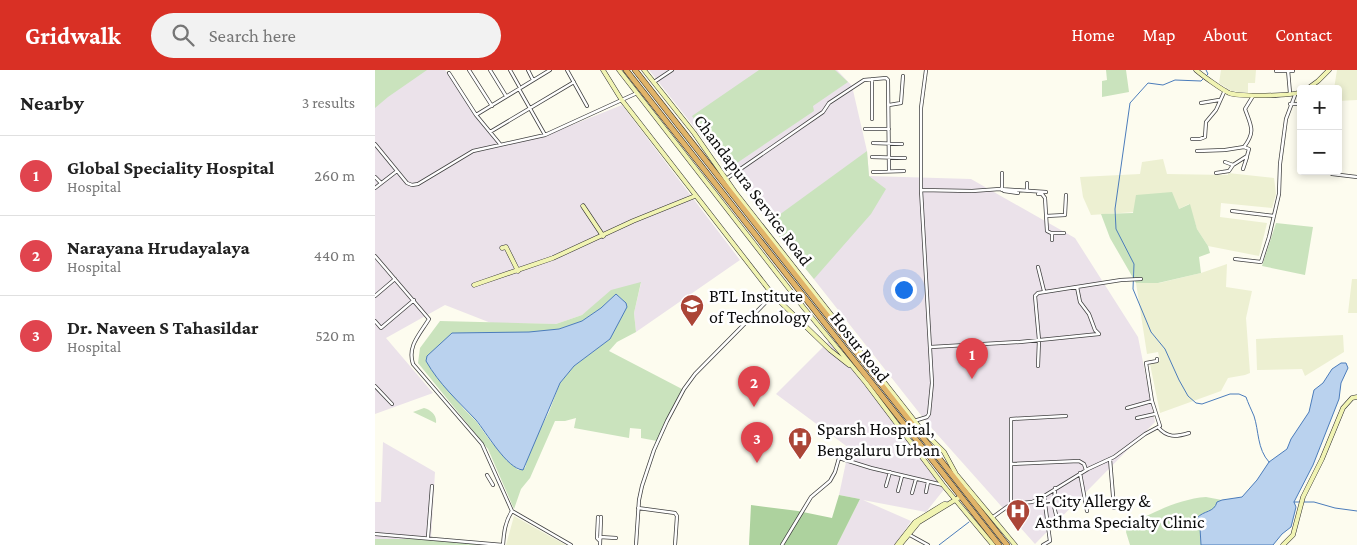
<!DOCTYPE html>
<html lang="en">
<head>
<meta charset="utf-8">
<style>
	body { margin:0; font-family:"Crimson Pro",serif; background:#f2f2f2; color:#222 }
	.controls { position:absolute; right:15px; top:15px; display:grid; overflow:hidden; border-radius:5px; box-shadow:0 2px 8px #0003 }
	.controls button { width:45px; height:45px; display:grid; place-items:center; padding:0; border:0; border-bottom:1px solid #e0e0e0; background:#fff; color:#222; font:25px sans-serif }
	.you { position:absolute; left:528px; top:219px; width:18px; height:18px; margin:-12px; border:4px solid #fff; border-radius:50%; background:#1a73e8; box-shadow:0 0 0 8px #1a73e833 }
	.badge { display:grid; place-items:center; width:32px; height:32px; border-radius:50%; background:#d93025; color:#fff; font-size:16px; font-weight:700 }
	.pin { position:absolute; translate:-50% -41px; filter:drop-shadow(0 1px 2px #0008) }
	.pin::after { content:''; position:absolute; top:26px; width:18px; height:15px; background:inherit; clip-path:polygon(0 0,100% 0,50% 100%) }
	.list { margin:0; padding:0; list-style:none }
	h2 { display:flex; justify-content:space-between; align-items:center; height:65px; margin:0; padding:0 20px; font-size:21px }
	h2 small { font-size:16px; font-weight:400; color:#767676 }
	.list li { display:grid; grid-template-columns:32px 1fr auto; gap:15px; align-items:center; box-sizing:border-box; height:80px; padding:0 20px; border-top:1px solid #e0e0e0 }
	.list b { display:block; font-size:19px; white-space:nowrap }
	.list p { margin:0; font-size:16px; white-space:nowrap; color:#767676 }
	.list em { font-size:16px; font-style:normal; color:#767676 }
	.icon { flex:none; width:28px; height:28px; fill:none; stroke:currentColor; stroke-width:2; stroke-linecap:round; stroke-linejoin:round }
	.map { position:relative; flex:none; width:982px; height:475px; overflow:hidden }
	header { display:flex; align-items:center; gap:30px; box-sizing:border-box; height:70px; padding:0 25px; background:#d93025; color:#fff }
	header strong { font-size:24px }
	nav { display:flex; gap:28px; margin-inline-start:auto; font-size:18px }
	.search { width:350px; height:45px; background:#f2f2f2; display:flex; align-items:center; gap:12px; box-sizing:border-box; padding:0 18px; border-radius:28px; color:#767676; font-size:19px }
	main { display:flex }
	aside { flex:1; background:#fff }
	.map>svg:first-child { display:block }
	.industrial { fill:#ebe2ea }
	.farmland { fill:#edf0d2 }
	.green { fill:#cae3bd; fill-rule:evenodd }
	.forest { fill:#add29e }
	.water { fill:#bad2ee; stroke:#4b7cbb }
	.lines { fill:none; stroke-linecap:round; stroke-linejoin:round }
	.stream { stroke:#4b7cbb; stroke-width:1 }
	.street-casing { stroke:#404040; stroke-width:4 }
	.secondary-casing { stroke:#2f2f2f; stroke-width:5 }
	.highway-casing { stroke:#1e1e1e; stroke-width:6 }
	.street { stroke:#fff; stroke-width:2.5 }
	.secondary { stroke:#f1f4b3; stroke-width:4 }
	.highway { stroke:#e1b469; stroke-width:5 }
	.labels { text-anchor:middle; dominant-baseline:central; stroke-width:5; stroke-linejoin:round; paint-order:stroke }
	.street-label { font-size:18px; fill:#0d0d0d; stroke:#fff }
	.poi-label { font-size:18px; fill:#0d0d0d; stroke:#fff; text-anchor:start }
</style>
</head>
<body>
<header>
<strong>Gridwalk</strong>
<div class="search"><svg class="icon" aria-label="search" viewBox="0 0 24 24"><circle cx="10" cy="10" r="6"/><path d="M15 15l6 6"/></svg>Search here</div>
<nav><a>Home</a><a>Map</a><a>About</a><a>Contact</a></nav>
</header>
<main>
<aside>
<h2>Nearby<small>3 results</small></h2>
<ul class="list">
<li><span class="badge" style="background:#e0444e">1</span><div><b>Global Speciality Hospital</b><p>Hospital</p></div><em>260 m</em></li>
<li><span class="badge" style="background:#e0444e">2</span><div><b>Narayana Hrudayalaya</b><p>Hospital</p></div><em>440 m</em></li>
<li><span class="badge" style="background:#e0444e">3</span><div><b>Dr. Naveen S Tahasildar</b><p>Hospital</p></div><em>520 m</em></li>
</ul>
</aside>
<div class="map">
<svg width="982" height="475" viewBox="0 0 982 475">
	<rect width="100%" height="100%" fill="#fdfcef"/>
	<path class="industrial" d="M0,0H70L127,76L167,67L247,35L365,190L261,262L259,243L266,213L222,233L207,245L181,254L116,253L70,235L11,268L58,323L0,344Z
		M274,0H462L477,16L492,81L494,106L596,109L700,168L763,267L780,352L660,474L553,354Z
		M454,271L571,417L551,442L488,430L536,451L520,475H462L485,429L464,425L474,378L401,324Z
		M8,372L60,402L56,469H0V432H6Z"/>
	<path class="farmland" d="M846,0H881L880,13H873V23L856,21L844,13Z
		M962,0H982V30L963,31V19H959Z
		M788,89L792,104L853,105V103L899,108L901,124L897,138L846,133L845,147L892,153L884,186L833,176L822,159L814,134L804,139L716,145L708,127L705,107L765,104L767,92Z
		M852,194L851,217L877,221L871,248L875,303L870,305L853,308L846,321L785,343L775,294L785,291L783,282L772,284L761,213H784L826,203Z
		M977,209H982V243H973Z
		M968,265L969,282L930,306L927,299L882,300L881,269Z
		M139,446L169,463L191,475H131Z"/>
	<path class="green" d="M0,0H52L13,27L0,38Z
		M384,0H460L473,12L438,36L439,41L356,97L317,46Z
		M731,0H751L754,22L727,27V11L732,10Z
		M492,81L494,106L511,119L496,144L439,209L393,153Z
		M797,122L804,139L815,134L822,159L833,176L835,183L824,187L826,203L783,213H761L735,168L726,144L758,143L761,125Z
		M901,153L938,157L930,205L887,196Z
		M266,212L259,243L261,262L242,272L234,281L307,319L282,371L266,368V359L255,358L254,368L199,358L201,348L190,351H180L155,408L146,419L139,439L113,379L43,293L45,278L65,251L181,254L207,245L236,220ZM241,224L248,230L235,269L199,296L185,313L174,342L155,379L150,398L143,400L116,372L101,351L89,339L55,298L146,262H167L184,259L207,251L226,238Z
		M49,338C56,340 62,345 61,353L38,342Z
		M831,427L847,430L841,438L831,442L825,458L826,475H755L751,462L753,455C778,443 803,429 831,427Z
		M0,469H56L108,475H0Z"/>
	<path class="forest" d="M464,425L485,429L462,475H374L376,435L423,441L457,448Z"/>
	<path class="water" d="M241,224L251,233L252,237L235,269L199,296L185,313L148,400C132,399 111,362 101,350C83,331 64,314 51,291L52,286L77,263L154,262L184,259L207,251L226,238Z
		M966,293H971L973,298L966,313L964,329L938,395L919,432L921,437L916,457L907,464L898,475H826L825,458L822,448C829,440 839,443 842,432L847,430L867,427L882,410L894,392L912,379L916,369L934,342L939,320L948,313L957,299Z"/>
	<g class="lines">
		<path class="stream" d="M831,0L833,4L831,6
			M828,9L826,11L800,10L788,15L773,13L755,33L740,139L741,159L759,194L758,219L776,262L790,279L804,310L813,326L821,333L827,334L855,324H864L871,327C873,333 876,339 879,346C884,361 882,379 894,392
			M919,432H939L960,438L982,441
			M564,475L594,452"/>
		<g class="street-casing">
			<path id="street" d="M94,0L117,36
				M115,0L131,26
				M135,0L144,16
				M153,0L158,10
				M192,0L212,36
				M913,0L915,23
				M901,1H918
				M74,3L101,45L175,0
				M279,12L297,0
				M144,19L170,65
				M826,33L844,30
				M915,34H926
				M514,35L526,33L528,6
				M101,45L125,74
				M497,49V9
				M490,59H514
				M115,62L199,12
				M817,69H825L830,67L831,52L841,40L850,20
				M498,73L527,74
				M0,74L32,113L37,115L43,114L98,81L170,65L262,23
				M822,81L850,80L869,77C881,61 876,56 870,39L878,26
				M497,87L530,88
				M850,92L858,95
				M868,99L872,87
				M498,102L529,101
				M841,103L854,101L858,95L872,86L874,79L869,77
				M957,104L982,107
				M0,107L6,113
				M351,109L448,42L454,33L489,10L511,8L513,10L514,101
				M0,118L22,101
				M546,120L597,121L625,119L671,122
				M627,120V103
				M629,121L643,123
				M652,121V113
				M663,124H667L670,128L672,161L676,163H689
				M857,141L899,146
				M671,146L690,145L691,125
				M677,163V170
				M0,186L54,249C45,264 32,276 38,294L107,374L137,441
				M860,189L886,192L894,167L904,124L905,94L911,49L920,25
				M663,197L669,221
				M702,217L705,232L714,244L720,260L724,264
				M0,226L20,209
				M0,251L6,258L39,230
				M556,277L645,272L724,264
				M663,296L664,270L660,226L663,223L746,210L766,209
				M0,316L17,334
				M777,331L771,293L782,291V289
				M752,338L777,331L785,356L783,357C792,368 801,367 814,363
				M762,348L780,344
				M539,351L552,347L554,344L557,313L546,120V38L551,0
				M735,389L739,438
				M636,394L704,391L709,394L711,400
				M705,403L712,441
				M112,405L118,415
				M511,416L515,402
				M680,418L679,436L682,449
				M523,421L527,406
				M551,422L553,412
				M537,423L541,409
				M636,434V349L691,346
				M263,438L300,443L302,446L300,475
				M223,447L222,468L225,471
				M618,447L636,434L657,432L666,428L713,399L739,387L770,364L783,357
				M0,464L128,475
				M533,464L553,475
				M53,467L57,416
				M225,467L241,468
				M128,475C129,462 130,452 137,441L196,475
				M225,475L226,447
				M261,475L264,430L267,416L279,380L292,351L309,319L320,304L398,225
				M407,475L436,427L455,411L460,402L464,388L496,398L568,415
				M668,475L675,471L669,426"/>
		</g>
		<g class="secondary-casing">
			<path id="secondary" d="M228,0L246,29L398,225L455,280L474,295
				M244,0L429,238L491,313L568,415L618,475
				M269,0L319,63L360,122L546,359L569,382L581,404L640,475
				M821,0C828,6 846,19 854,23C865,27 916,26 926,22
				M932,19L943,11L954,0
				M208,136L228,166
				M127,178L131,177L143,201
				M99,215L178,188L258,151L320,126
				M522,475L540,452L569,434H571
				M525,475L544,452L585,427
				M908,475L918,465L928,427L947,389L968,338L977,328L982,327"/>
		</g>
		<g class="highway-casing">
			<path id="highway" d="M251,0L624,475
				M260,0L632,475"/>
		</g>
		<use href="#street" class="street"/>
		<use href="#secondary" class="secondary"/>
		<use href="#highway" class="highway"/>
	</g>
	<defs>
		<g id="university-pin" transform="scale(1.25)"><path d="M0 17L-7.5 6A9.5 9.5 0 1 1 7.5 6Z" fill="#ab4537" stroke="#fff"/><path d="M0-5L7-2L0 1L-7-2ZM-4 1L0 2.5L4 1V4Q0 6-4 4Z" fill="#fff"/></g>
		<g id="hospital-pin" transform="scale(1.25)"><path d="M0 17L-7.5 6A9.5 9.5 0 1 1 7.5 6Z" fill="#ab4537" stroke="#fff"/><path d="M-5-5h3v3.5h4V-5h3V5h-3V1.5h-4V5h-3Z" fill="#fff"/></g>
	</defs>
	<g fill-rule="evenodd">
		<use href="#university-pin" x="317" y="236"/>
		<use href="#hospital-pin" x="425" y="369"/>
		<use href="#hospital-pin" x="643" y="441"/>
	</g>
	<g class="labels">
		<g class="street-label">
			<text transform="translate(378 120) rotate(53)">Chandapura Service Road</text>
			<text transform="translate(485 277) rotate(52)">Hosur Road</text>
		</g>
		<g class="poi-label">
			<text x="334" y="226">BTL Institute<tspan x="334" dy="21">of Technology</tspan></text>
			<text x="442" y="359">Sparsh Hospital,<tspan x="442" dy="21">Bengaluru Urban</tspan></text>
			<text x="660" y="431">E-City Allergy &amp;<tspan x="660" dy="21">Asthma Specialty Clinic</tspan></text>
		</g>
	</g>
</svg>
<div class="controls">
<button>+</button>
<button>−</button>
</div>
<div class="you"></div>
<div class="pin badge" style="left:597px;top:309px;background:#e0444e">1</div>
<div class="pin badge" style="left:379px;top:337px;background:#e0444e">2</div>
<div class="pin badge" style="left:382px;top:393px;background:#e0444e">3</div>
</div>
</main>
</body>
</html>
